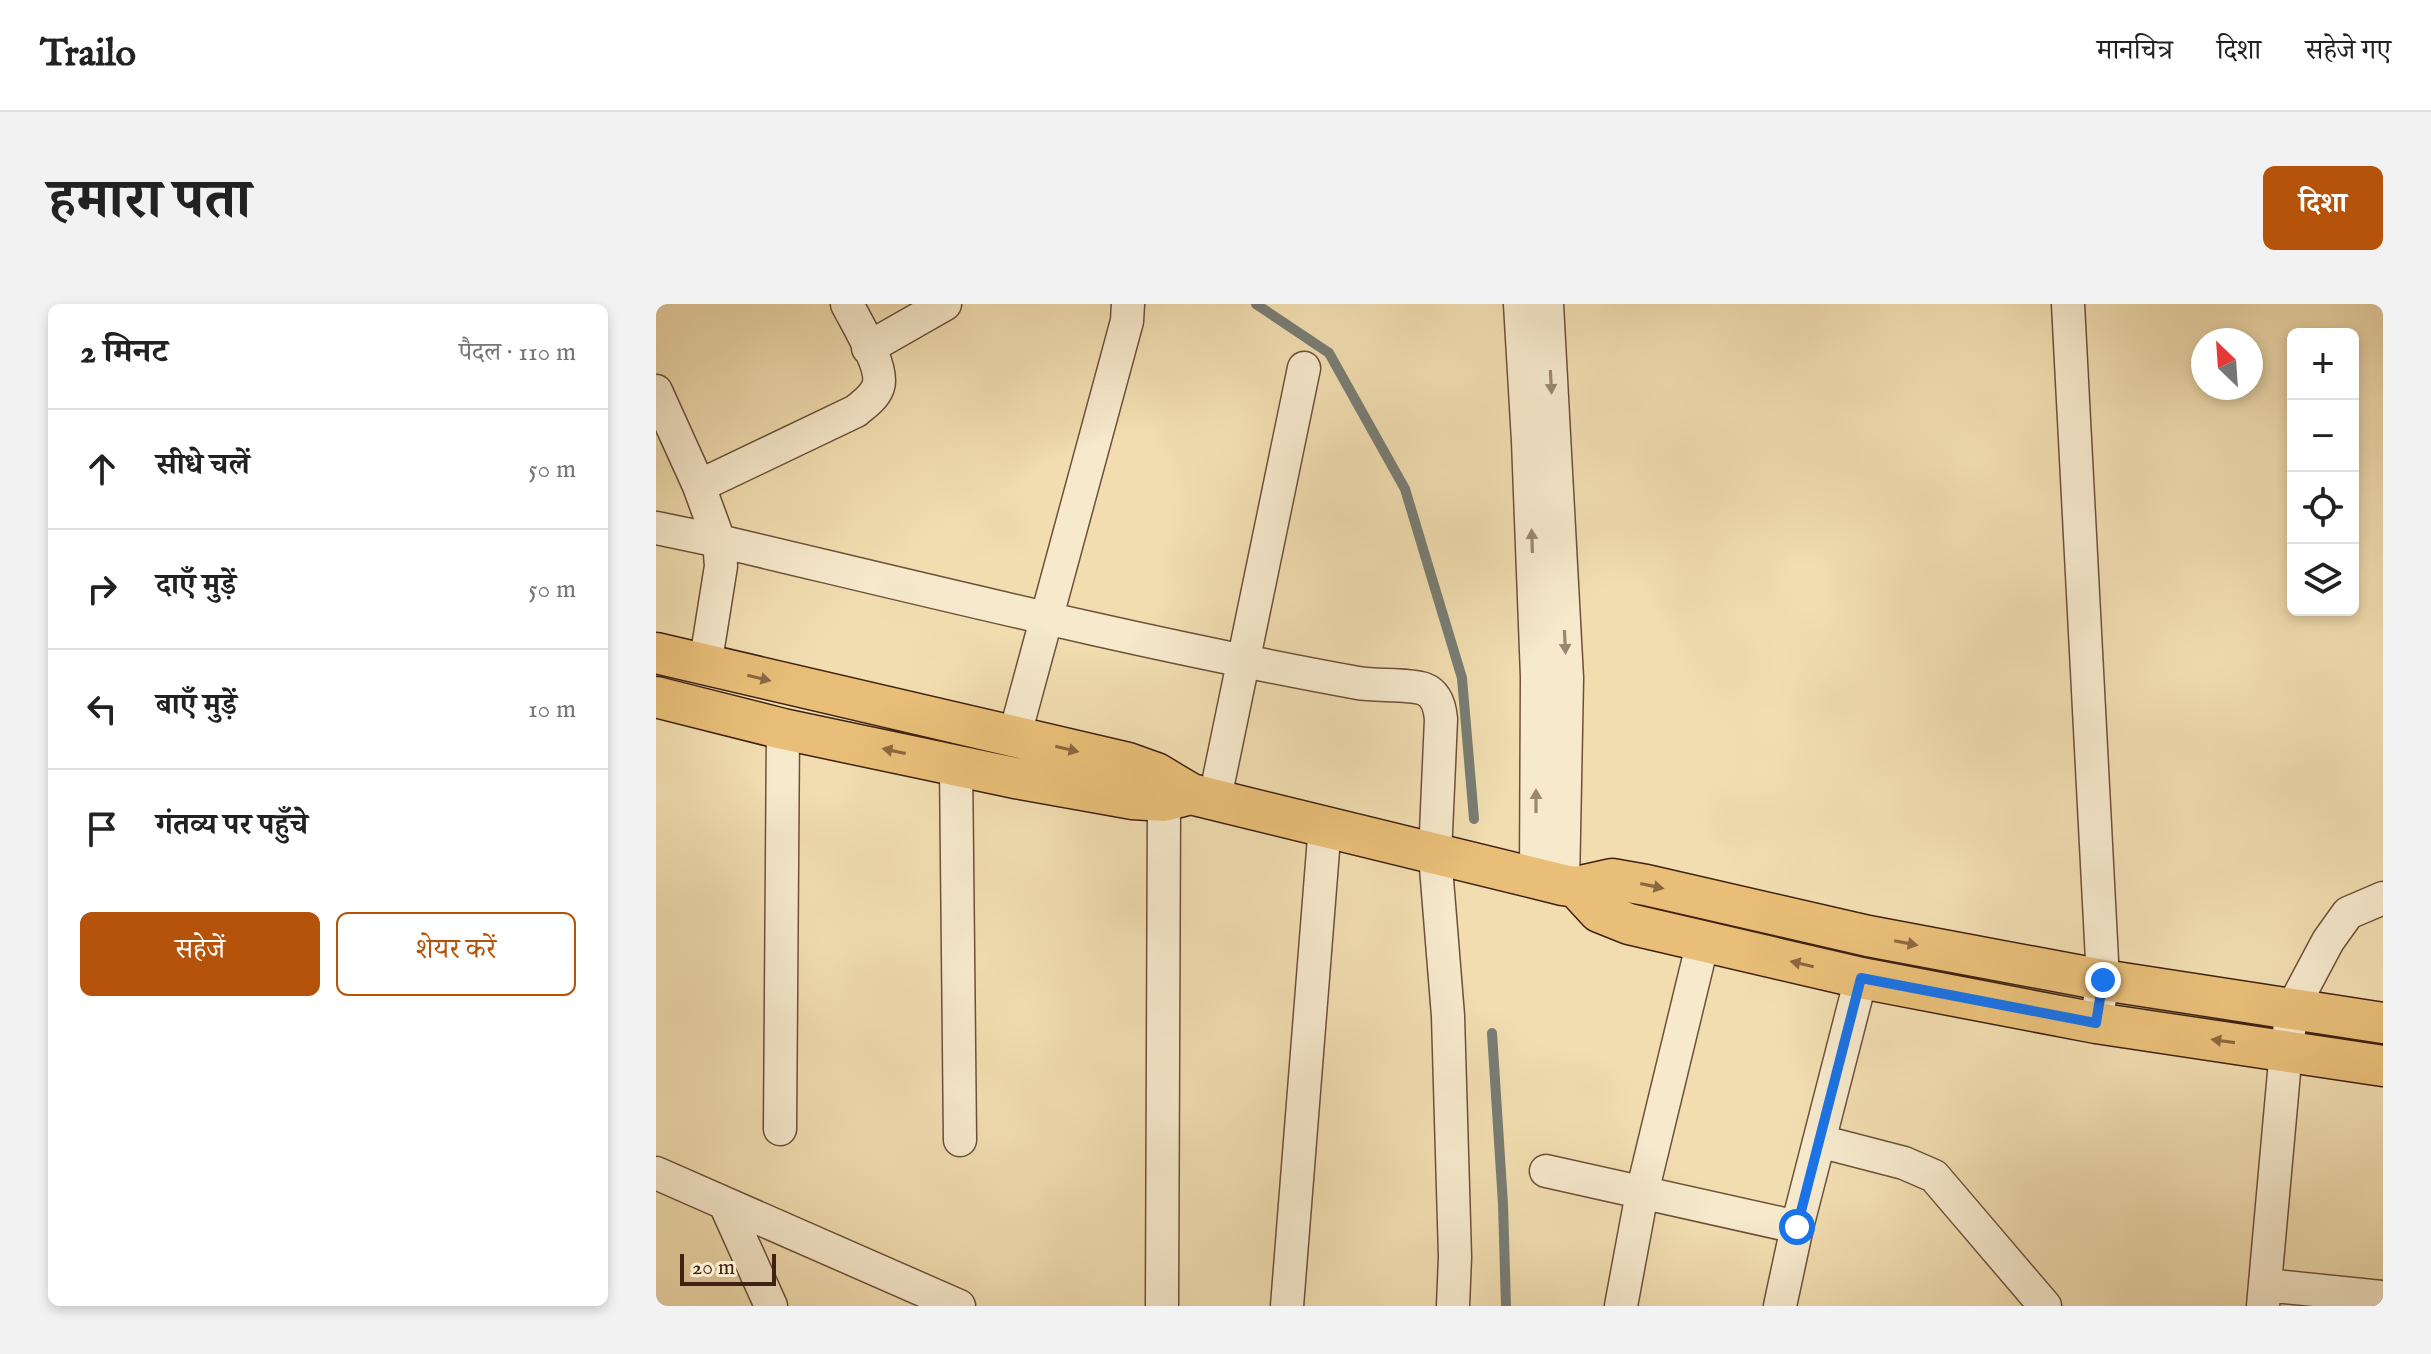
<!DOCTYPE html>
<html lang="hi">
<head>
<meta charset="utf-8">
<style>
	body { margin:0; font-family:"IM FELL English","Noto Serif Devanagari",serif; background:#f2f2f2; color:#222 }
	.controls { position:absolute; right:24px; top:24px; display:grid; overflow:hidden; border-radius:12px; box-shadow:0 4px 12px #0003 }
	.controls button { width:72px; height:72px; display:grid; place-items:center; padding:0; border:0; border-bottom:2px solid #e0e0e0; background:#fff; color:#222; font:40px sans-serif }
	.compass { position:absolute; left:1535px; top:24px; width:72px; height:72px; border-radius:50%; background:#fff; box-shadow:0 4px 12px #0003; rotate:335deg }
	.scale { position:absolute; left:24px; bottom:20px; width:96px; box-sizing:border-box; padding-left:8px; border:4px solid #402213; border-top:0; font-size:22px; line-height:28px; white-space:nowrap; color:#402213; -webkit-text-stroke:6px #f6e9cc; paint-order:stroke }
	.stop { position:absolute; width:24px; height:24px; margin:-18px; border:6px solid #1a73e8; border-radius:50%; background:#fff }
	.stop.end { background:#1a73e8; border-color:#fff; box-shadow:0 2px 8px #0008 }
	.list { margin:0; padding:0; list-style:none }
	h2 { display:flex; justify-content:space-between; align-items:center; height:104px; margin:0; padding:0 32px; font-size:34px }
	h2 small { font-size:26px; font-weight:400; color:#767676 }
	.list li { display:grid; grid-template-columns:52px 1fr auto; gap:24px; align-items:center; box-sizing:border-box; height:120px; padding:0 32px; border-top:2px solid #e0e0e0 }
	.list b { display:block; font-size:30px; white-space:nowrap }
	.list em { font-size:26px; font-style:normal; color:#767676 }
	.actions { display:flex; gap:16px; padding:24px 32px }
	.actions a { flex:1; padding:18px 0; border:2px solid #b45309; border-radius:12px; text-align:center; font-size:28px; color:#b45309 }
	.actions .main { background:#b45309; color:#fff }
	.icon { flex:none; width:44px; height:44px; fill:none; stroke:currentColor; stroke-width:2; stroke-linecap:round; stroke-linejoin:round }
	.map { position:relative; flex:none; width:1727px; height:1002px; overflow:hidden; border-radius:12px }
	header { display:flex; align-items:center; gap:48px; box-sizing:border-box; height:112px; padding:0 40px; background:#fff; border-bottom:2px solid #e0e0e0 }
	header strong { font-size:38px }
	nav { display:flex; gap:44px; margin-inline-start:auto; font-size:28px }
	.intro { display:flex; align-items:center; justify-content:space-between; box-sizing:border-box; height:192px; padding:0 48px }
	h1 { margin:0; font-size:56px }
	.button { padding:20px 36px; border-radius:12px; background:#b45309; color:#fff; font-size:28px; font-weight:700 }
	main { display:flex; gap:48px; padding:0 48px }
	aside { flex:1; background:#fff; border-radius:12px; box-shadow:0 4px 12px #0003 }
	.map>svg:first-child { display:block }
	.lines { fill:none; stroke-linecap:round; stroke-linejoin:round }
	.stream { stroke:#787d74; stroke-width:10 }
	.minor-casing { stroke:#6c513a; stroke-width:35 }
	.major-casing { stroke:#402213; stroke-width:43 }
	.minor { stroke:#f6e9cc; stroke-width:32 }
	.major { stroke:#e8be78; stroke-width:40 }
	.oneway { fill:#9b8670 }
	.oneway2 { fill:#8c6840 }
	.route { stroke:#1a73e8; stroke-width:10 }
</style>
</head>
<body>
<header>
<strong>Trailo</strong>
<nav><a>मानचित्र</a><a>दिशा</a><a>सहेजे गए</a></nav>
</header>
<div class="intro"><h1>हमारा पता</h1><a class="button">दिशा</a></div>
<main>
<aside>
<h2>2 मिनट<small>पैदल · 110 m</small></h2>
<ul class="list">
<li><svg class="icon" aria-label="ahead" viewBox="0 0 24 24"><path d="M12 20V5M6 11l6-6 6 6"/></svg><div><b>सीधे चलें</b></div><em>50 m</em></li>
<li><svg class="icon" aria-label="right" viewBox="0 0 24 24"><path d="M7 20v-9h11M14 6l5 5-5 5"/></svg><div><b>दाएँ मुड़ें</b></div><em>50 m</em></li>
<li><svg class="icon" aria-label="left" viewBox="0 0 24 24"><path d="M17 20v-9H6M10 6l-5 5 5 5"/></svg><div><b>बाएँ मुड़ें</b></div><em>10 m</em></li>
<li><svg class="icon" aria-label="arrive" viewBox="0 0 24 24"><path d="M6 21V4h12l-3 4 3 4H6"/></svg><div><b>गंतव्य पर पहुँचे</b></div></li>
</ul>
<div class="actions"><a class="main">सहेजें</a><a>शेयर करें</a></div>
</aside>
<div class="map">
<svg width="1727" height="1002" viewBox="0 0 1727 1002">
	<rect width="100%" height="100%" fill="#f1ddb0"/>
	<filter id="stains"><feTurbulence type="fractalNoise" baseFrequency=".0025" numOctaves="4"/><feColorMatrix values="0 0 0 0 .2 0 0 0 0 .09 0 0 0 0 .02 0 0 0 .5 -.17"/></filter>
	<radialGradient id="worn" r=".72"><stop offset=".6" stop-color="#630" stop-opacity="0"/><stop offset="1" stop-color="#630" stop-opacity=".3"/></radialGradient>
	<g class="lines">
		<path class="stream" d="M600,0L673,49L749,185L806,374L818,515
			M836,729L847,900L850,1002"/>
		<g class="minor-casing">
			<path id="minor" d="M864,0L872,137L881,373L880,575
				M891,0L911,374L907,581
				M1412,0L1447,676L1440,719
				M212,44L289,0
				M0,87L43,182L63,237L65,262L49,362
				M43,182L200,107C208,100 218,94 222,83C229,64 200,18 191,0
				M0,224L63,237C275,287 487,340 702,379C719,382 755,380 768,385C781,390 784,404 785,415L779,551L792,712L799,953L797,1002
				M358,434L471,17L472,0
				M300,460L304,836
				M559,494L648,64
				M124,825L127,425
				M1163,837L1248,859L1278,872L1389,1002
				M890,867L1141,923
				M0,869L303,1002
				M69,900L115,1002
				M1609,981L1727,993
				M506,1001L508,497
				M631,1002L669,521
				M965,1002L986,889L1047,637
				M1124,1002L1141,923L1205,674
				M1607,1002L1630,746L1637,703L1672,637L1692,609L1727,594"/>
		</g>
		<g class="major-casing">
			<path id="major" d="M0,349L472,459L500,469L535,490L907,581L920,583L956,575L990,581L1212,632L1447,676L1727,719
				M0,393L127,425L359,474L477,495L508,497L535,490
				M920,583L943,608L973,620L1205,674L1440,719L1727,762"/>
		</g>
		<use href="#minor" class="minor"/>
		<use href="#major" class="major"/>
	</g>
	<defs><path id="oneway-solid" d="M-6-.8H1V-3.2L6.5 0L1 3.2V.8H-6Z" transform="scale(2)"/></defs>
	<g class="oneway">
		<use href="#oneway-solid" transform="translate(895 78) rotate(87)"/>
		<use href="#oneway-solid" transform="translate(876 237) rotate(-92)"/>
		<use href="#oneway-solid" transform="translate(909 338) rotate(87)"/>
		<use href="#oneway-solid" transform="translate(880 497) rotate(-90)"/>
	</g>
	<g class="oneway2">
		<use href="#oneway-solid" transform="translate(103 374) rotate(13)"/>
		<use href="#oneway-solid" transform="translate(411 445) rotate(13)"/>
		<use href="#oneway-solid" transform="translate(238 447) rotate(-168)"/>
		<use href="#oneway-solid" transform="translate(996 582) rotate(12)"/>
		<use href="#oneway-solid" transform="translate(1250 639) rotate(11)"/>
		<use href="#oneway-solid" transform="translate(1146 660) rotate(-167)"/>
		<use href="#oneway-solid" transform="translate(1567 737) rotate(-172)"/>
	</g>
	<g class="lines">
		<path class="route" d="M1141,923L1205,674L1440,719L1447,676"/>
	</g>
	<rect width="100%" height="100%" filter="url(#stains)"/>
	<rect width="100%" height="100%" fill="url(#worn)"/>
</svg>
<div class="controls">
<button>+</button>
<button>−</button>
<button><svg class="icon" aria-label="locate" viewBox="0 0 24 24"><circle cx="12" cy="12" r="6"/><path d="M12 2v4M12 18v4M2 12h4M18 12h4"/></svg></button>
<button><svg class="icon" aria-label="layers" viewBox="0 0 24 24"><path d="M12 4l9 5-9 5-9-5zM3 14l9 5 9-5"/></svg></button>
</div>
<svg class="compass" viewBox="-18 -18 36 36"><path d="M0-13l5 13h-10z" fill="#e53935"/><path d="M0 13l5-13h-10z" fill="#767676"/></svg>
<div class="scale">20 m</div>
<div class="stop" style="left:1141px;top:923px"></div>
<div class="stop end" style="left:1447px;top:676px"></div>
</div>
</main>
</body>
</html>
